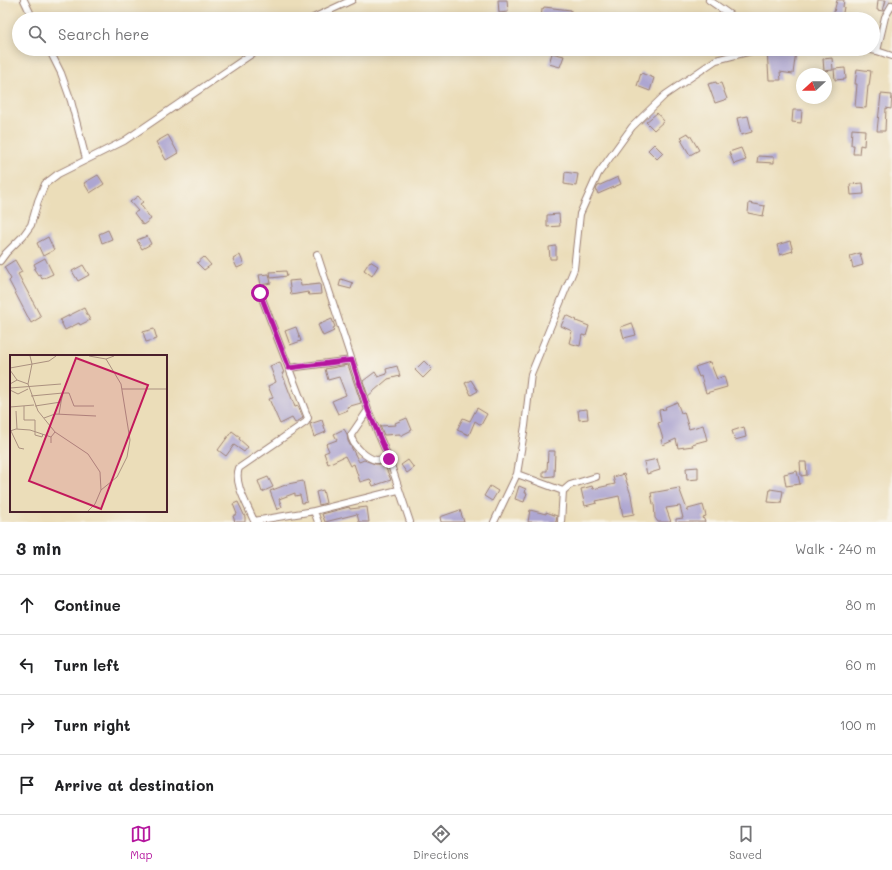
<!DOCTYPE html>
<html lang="en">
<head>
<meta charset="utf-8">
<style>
	body { margin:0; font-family:Mali,sans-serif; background:#f2f2f2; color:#202124 }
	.compass { position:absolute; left:796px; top:68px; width:36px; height:36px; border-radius:50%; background:#fff; box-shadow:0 2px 10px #0003; rotate:249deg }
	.stop { position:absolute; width:12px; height:12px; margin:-9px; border:3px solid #b5179e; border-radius:50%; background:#fff }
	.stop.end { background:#b5179e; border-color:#fff; box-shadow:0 1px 4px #0008 }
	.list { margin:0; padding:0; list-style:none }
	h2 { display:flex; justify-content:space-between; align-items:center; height:52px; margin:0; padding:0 16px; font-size:17px }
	h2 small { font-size:13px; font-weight:400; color:#757577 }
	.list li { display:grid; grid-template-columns:26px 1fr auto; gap:12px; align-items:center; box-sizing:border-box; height:60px; padding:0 16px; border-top:1px solid #e0e0e0 }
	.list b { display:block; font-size:15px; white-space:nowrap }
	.list em { font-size:13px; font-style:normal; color:#757577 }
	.icon { flex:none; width:22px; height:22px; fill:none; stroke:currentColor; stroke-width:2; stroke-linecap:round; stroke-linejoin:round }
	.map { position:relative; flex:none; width:892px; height:522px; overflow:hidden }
	.search { position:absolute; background:#fff; box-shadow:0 2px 10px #0003; left:12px; right:12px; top:12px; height:44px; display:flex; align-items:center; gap:10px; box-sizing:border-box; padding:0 14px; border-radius:22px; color:#757577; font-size:15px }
	.sheet { height:292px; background:#fff }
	nav { display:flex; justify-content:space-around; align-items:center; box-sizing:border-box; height:56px; border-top:1px solid #e0e0e0; background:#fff; font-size:11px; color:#757577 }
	nav a { display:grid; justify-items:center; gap:2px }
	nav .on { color:#b5179e }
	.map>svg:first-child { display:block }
	.building { fill:#ada6d1 }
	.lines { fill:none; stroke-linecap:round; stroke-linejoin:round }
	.street-casing { stroke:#9a7e72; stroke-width:8 }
	.street { stroke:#fff; stroke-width:6 }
	.route { stroke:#b5179e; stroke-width:5 }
	.inset-road { fill:none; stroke:#ab9180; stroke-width:1 }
	.view { fill:#c2185b; fill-opacity:0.15; stroke:#c2185b; stroke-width:2 }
	.inset-edge { fill:none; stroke:#4a1f2b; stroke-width:2 }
</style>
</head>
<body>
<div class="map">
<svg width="892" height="522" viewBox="0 0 892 522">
	<rect width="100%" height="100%" fill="#f7f3e8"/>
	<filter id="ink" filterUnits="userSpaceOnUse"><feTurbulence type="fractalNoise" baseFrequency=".025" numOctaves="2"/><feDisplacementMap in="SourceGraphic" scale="8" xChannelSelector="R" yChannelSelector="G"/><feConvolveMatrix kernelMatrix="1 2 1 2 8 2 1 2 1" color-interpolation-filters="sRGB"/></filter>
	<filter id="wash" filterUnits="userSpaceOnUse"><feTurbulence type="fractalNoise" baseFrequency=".012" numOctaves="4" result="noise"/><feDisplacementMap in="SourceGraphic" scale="16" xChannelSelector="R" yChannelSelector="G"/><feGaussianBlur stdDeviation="0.9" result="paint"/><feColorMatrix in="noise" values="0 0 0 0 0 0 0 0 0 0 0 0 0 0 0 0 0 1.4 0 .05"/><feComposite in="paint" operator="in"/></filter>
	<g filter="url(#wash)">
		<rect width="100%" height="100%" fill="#ebddb9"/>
		<g id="blocks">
			<path class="building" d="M498,0H507L508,12L499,13Z
				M837,0H844L843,7H844L842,18L833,16Z
				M878,0H886L883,11L877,10Z
				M544,7L571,10L570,17L547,14V19H541L542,9H543Z
				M776,49V51L780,49V51H796L793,74L780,72L781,80H769L767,50Z
				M552,53L564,56L560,67L549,64Z
				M832,58L833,70L824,71L823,59Z
				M845,68L846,79L835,80L834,69Z
				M857,69L871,71L869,86H868L866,108L855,107L857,84H855Z
				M641,73L654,78L650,91L637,86Z
				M716,82L717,84L721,83L727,99L715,103L708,84Z
				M881,94L892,95L891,109L886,108L885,131H877Z
				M793,110H802L801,123L792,122Z
				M657,113L664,121L654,130L646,122Z
				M748,116L752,132L741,135L737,118Z
				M852,129L865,130L864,146L860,145L859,154H853L854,145H851Z
				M688,133L689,135H690L699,150L690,155L681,140L683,139L681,137Z
				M168,135L178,153L166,160L156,142Z
				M654,144L663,153L657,159L648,150Z
				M741,148L746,160L734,164L729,152Z
				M758,156L774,157V163L757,162Z
				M565,172L578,174L576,186L564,184Z
				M98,175L104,184L90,193L84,183Z
				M618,177L621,184L598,194L596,189L598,186Z
				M863,183L864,194L851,195L850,184Z
				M138,196L143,202L140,204L151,219L143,225L134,213L138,211L130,202Z
				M749,203L765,206L763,216L748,213Z
				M559,214L560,226L547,227V215Z
				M108,230L112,239L102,243L99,234Z
				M147,236L151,244L142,249L137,240Z
				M48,237L54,250L43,256L37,243Z
				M790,241L793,251L780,255L777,245Z
				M556,246V259H550L549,247Z
				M860,253L863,265L853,268L850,256Z
				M240,255L244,265L237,268L233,259Z
				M204,257L211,265L204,270L197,263Z
				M45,258L53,274L42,279L40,274L38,275L34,269L36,268L34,264Z
				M15,260L22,272L18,274L41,317L31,323L9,281L11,279L4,267Z
				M370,261L378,266L372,276L364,270Z
				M83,265L89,275L78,281L72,271Z
				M286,271L287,276L271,278L270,272Z
				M269,274L271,283L261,285L259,275Z
				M341,279L353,283L351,289L339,286Z
				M300,280L301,286L320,284L321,294L309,295L308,292L291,295L289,281Z
				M84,308L90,320L80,325L79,323L65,330L60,320Z
				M566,315L577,320L576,321L589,326L586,336L582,335L580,346L569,343L572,331L561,326Z
				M332,319L335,327L333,328L334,331L323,336L318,325Z
				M632,323L636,335L624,338L621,327Z
				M296,327L301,341L290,345L285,331Z
				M154,329L157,339L146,342L143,332Z
				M424,361L432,369L423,378L415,370Z
				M280,362L284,373H282L295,407L298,406L303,418L295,423L292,418L280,424L269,399L273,398L268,386L276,382L270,366Z
				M710,362L717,379L724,376L727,387L706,393L701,376L699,377L695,367Z
				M348,365L361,403L347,407L348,410L338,414L332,401L346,395L339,377L328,380L325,369Z
				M397,366L400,376L388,379L368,396L363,381L375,372L378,377L387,374L386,369Z
				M471,380L478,391L471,395L465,383Z
				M677,402L681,413L684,412L689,429L703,425L707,440L692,444L693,446L678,448L676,439L663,445L661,440L663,439L658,423L661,422L659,410L666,409L665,407Z
				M477,408L487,414L481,425L475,421L469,435L457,430L463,418L470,421Z
				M587,409L588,419L579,420L578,410Z
				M407,418L412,430L400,436V434L384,435L380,426L396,425L395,423Z
				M322,420L326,432L314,437L310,424Z
				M744,427L746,437L735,440L732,431Z
				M344,429L347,434L348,441L359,462L364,460L375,464H384L391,480L373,486L370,479L360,482L354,464L350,466L345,456L328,464L324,453L329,451L326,444L337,440L334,434Z
				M232,431L240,437L239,439L248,447L244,452L234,445L226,456L218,450Z
				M548,451H555L554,476L543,477V471H547Z
				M657,459L660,470L647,474L644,462Z
				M408,460L414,468L407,473L401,465Z
				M800,462H806L807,475L801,476Z
				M698,467V479L687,480L686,468Z
				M797,471L800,484L786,486L784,474Z
				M624,474L631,495L634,514L623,516L619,496L596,501L597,503L585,506L581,489L592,486L593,489L615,484L613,477Z
				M268,477L273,487L262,492L258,481Z
				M303,481L307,502L302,503L300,495L295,496V493L279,499L282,507L277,510L270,491L288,484Z
				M490,486L498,491L492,501L484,496Z
				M519,486L526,489L525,493H527L524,502L515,499Z
				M679,488L688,512V509L703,505L706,516L703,517L705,522H676V519L683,518L680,506L666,508L671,522H658L655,518L654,503L653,504L651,493Z
				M770,489L783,491L781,503L768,502Z
				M323,490L326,503L319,505L316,492Z
				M238,502L245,517V522H235L233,516L237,514L233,504Z
				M349,507L350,509L367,507L369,522H359L357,514L325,522L322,514Z
				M460,510L464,522H441L440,517Z
				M530,510L546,514V512L557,516L556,522H528Z"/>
		</g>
	</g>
	<g filter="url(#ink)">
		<use href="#blocks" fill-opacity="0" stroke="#9a7e72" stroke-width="1"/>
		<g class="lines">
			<g class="street-casing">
				<path id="street" d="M24,0L33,19
					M709,0L736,19
					M311,19L352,0
					M49,49L61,73L71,101L86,159
					M866,49L877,51L892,56
					M877,51L885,17L892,5
					M317,254L368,410L389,459L410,522
					M0,261L6,253L23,236L31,225L38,201L45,184L58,174L124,141L259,49
					M260,293L308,418L306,422L239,468C233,483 248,506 254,521L314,511L318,522
					M289,368L352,360
					M368,410L351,435C352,445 366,458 376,460C380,460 385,459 389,459
					M517,474L563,491
					M314,511L398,490
					M494,522L517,474L525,426L531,374L574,269L580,214L598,174L632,127L665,95L716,60L759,49
					M561,522L563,491L570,485L596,477"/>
			</g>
			<use href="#street" class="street"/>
		</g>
	</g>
	<g class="lines" filter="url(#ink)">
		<path class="route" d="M260,293L289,368L352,360L368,410L389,459"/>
	</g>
	<g transform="translate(10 355)">
		<rect width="157" height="157" fill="#ebddb9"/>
		<path class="inset-road" d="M20,1L22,9L18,29L28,56L45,77L78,99L90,117L91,135L85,149L78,156M79,1L96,4L104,1M0,13L39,6L46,1M0,15L7,25M0,29L7,25L18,29M0,33L51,29M112,34H157M0,35L8,39L18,34M21,41L53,38M14,51V65H25V80L32,82L33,79M25,51L51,47L53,38H59L64,51H84M0,52L24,50M6,56L7,74M49,59L51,47M34,63L45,59L86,61M0,76L6,74L20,75L41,82M1,76L9,93L14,94M41,88V82L45,77M91,135L107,122L117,102L120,85L111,29L96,4"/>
		<path class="view" d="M66,3L138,30L91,154L19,126Z"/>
		<rect width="157" height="157" class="inset-edge"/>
	</g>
</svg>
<svg class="compass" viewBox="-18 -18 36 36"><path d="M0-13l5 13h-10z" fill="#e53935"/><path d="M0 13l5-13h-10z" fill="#757577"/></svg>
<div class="stop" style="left:260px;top:293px"></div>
<div class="stop end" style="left:389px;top:459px"></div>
<div class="search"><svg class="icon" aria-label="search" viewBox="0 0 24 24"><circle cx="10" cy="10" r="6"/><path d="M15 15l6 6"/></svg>Search here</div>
</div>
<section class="sheet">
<h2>3 min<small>Walk · 240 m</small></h2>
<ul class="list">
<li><svg class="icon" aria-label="ahead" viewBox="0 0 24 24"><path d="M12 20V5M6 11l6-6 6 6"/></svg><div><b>Continue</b></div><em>80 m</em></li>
<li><svg class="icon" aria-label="left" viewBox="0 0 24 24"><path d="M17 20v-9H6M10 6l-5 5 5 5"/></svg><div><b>Turn left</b></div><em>60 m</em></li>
<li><svg class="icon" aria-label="right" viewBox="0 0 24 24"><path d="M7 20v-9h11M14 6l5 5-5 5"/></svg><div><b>Turn right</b></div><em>100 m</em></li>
<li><svg class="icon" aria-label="arrive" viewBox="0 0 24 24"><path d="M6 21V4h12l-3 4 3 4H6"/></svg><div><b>Arrive at destination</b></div></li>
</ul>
</section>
<nav>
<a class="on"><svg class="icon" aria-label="map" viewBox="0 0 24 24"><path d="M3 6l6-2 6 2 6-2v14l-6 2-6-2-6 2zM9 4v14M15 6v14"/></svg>Map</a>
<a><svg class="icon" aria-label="directions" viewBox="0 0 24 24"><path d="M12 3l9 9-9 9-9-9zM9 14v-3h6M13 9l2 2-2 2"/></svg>Directions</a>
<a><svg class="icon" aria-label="saved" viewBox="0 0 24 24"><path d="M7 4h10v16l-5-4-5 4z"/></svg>Saved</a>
</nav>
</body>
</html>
